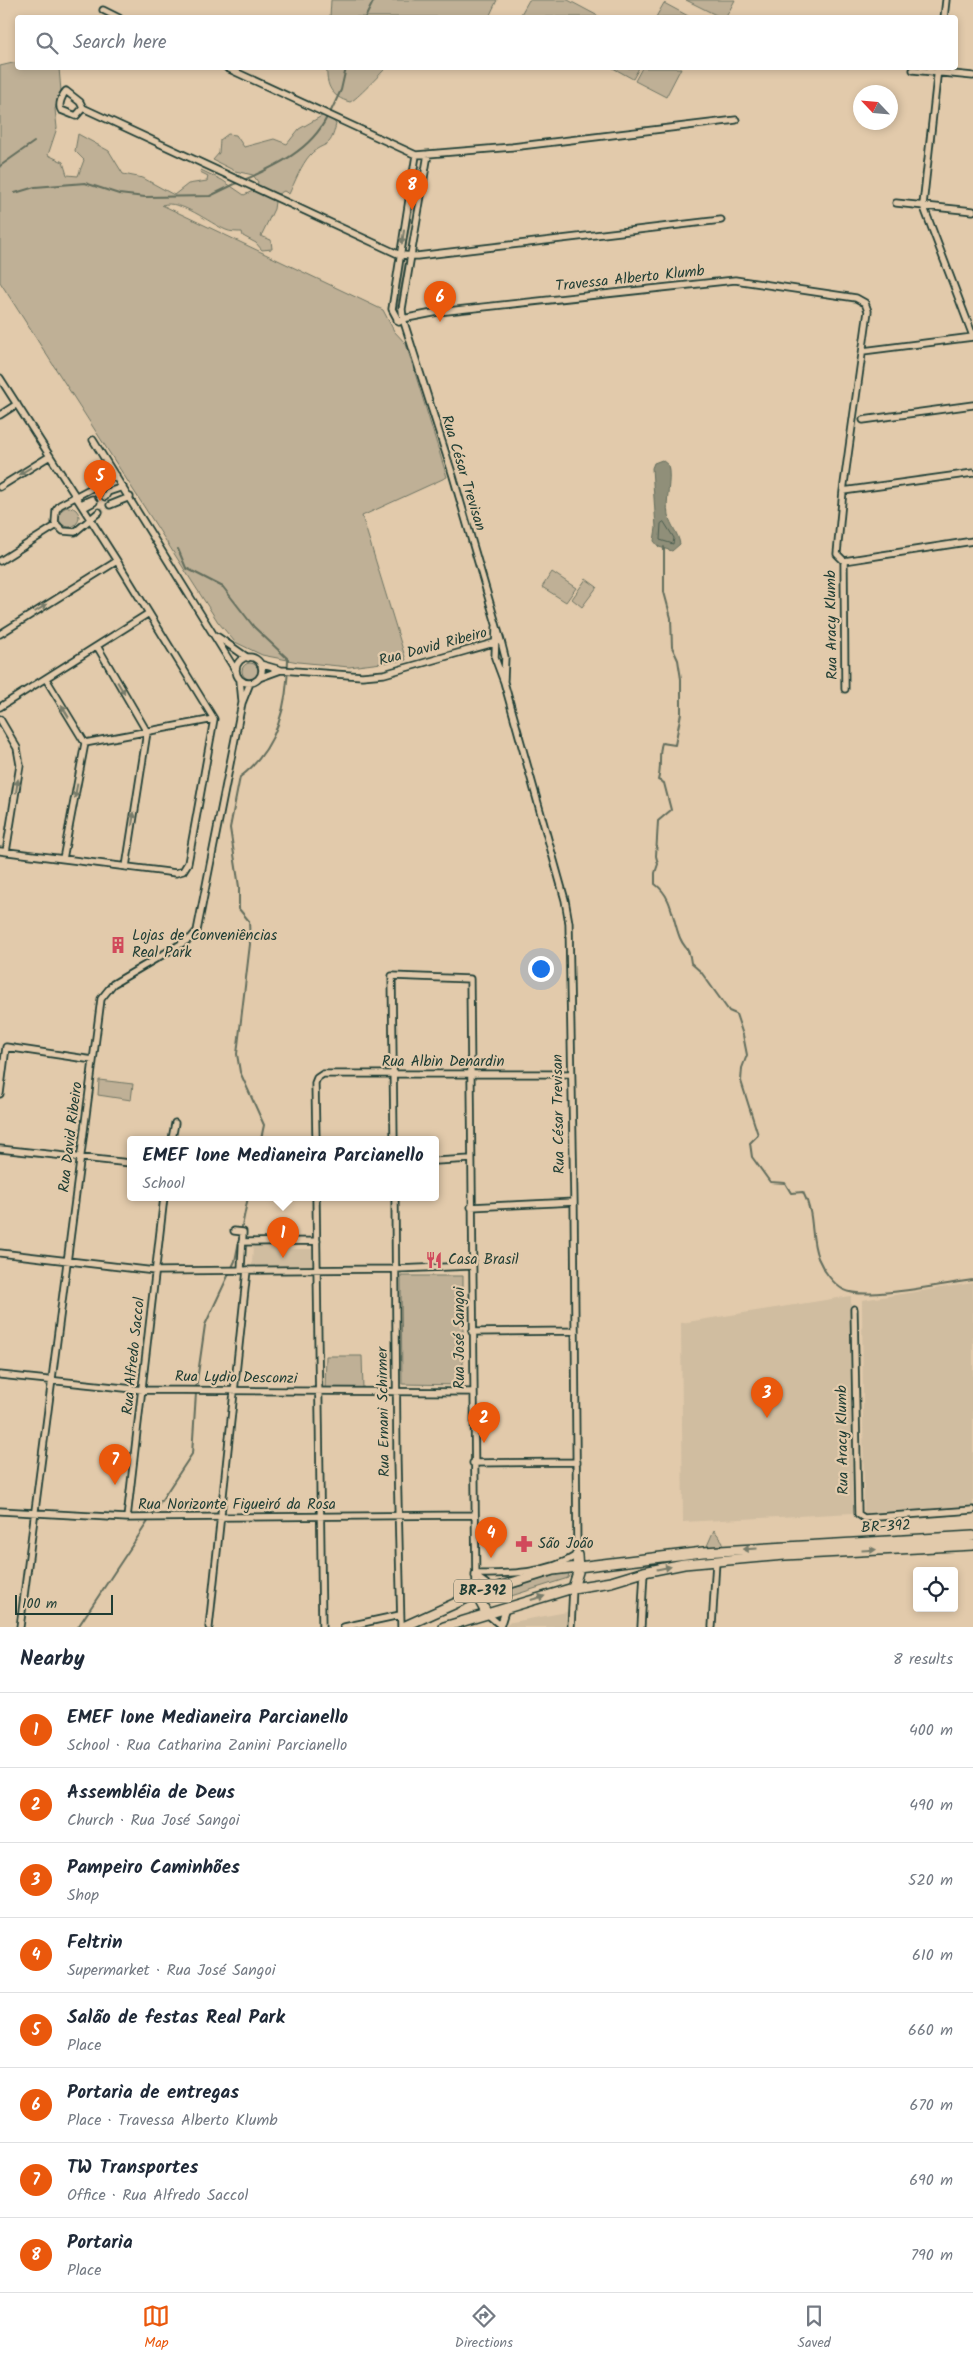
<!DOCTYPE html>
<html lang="en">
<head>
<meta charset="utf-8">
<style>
	body { margin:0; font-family:Kalam,sans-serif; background:#f2f2f3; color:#1f2937 }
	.controls { position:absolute; right:15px; bottom:15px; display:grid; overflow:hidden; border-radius:5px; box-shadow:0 2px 8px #0003 }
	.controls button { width:45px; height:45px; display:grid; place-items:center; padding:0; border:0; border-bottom:1px solid #e0e1e3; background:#fff; color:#1f2937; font:25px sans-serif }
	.compass { position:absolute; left:853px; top:85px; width:45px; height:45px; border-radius:50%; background:#fff; box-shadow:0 2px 8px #0003; rotate:296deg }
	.scale { position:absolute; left:15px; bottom:12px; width:98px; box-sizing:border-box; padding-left:5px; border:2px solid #1f3d34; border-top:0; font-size:14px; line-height:18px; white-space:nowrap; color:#1f3d34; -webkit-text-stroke:4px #e2caab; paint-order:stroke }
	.you { position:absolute; left:540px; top:968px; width:18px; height:18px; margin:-12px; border:4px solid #fff; border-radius:50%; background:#1a73e8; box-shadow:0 0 0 8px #1a73e833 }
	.badge { display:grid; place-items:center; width:32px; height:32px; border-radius:50%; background:#ea580c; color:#fff; font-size:16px; font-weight:700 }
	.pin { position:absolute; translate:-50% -41px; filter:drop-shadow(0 1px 2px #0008) }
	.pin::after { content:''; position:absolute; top:26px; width:18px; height:15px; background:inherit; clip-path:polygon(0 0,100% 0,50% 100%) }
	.popup { position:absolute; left:127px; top:1136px; width:312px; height:65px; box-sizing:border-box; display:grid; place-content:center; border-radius:5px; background:#fff; filter:drop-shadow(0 1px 4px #0005); font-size:16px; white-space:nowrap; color:#747a83 }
	.popup b { font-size:19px; color:#1f2937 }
	.popup::after { content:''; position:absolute; left:50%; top:100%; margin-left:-10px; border:10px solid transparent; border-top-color:#fff }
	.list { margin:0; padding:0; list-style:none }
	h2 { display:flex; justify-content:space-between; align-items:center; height:65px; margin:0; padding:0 20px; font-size:21px }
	h2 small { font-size:16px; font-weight:400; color:#747a83 }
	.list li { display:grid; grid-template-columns:32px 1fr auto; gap:15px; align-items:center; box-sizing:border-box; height:75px; padding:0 20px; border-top:1px solid #e0e1e3 }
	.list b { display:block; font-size:19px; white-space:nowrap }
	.list p { margin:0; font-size:16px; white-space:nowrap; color:#747a83 }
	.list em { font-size:16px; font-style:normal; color:#747a83 }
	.icon { flex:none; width:28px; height:28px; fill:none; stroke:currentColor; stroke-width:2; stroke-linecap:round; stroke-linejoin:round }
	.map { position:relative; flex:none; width:973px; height:1627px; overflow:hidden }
	.search { position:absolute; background:#fff; box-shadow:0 2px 8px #0003; left:15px; right:15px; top:15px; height:55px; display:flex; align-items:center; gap:12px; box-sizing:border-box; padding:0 18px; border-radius:5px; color:#747a83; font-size:19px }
	.sheet { height:665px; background:#fff }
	nav { display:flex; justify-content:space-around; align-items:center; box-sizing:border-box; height:70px; border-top:1px solid #e0e1e3; background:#fff; font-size:14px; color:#747a83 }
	nav a { display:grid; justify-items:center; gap:2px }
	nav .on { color:#ea580c }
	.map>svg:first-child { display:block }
	.built { fill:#d0bda0 }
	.green { fill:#bfb096; stroke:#6f7665 }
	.water { fill:#908f79; stroke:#636e5d }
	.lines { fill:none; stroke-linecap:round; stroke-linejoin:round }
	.shore { stroke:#4c5e50; stroke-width:1 }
	.stream { stroke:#636e5d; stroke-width:2 }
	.minor-tunnel { stroke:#bbae93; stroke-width:5.5; stroke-dasharray:5.5 3; stroke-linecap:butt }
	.minor-casing { stroke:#1f3d34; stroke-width:9 }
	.trunk-casing { stroke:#1f3d34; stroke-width:12 }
	.minor { stroke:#e2caab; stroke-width:5.5 }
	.trunk { stroke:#e2caab; stroke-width:9 }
	.oneway { fill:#777c6a }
	.labels { text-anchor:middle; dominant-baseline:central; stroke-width:4.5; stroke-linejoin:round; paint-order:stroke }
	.shield { fill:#e2caab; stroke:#5a6758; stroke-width:1 }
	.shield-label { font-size:14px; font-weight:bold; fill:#1f3d34 }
	.street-label { font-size:15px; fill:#1f3d34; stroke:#e2caab }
	.poi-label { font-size:15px; fill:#1f3d34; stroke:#e2caab; text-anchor:start }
</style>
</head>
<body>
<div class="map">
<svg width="973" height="1627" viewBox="0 0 973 1627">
	<rect width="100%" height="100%" fill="#e2caab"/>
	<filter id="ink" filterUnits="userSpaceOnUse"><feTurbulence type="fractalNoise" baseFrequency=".02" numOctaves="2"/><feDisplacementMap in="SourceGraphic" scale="10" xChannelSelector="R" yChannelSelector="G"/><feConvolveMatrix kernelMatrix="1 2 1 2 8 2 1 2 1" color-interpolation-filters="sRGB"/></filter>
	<g filter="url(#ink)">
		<path class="built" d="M253,1243H290V1249H312L313,1266H252Z
			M973,1283V1507L864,1514L862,1300Z
			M851,1296L853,1513L683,1522L681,1323Z
			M567,1612L566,1627H507V1623Z"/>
		<path class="green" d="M331,0H497L489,17H330Z
			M529,0H568L600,17H523L520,16Z
			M686,0H735L726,17H720Z
			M664,3L690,17H656Z
			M17,62L18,68H59L61,91L55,109L57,128L48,155L63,162L67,175L78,176L84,160L75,151L78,134L109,151L123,174L143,178L174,195L188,184L207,181L208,176L200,172L201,170L222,180L244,195L255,190L258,182L253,175L235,171L213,160L219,153L220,140L228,134L236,135L244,147L274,139L287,144L299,129L327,113L336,124C330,152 324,140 310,155C301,165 295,182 289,194L284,191L276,195L274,209L261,236L271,240L272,249L262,250L256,243L243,236L242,232C237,232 230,232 226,230C209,223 181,199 162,205L383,310L394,331L406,344L447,477L362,516L406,660L349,667L298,662L262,655L235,642L218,622L0,282V66Z
			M327,68H386C380,74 356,100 350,102C331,97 326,85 327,68Z
			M613,68H639L633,79Z
			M642,68H681L666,97L635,81Z
			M418,165L420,166L405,251L417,167Z
			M405,259L406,261L397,308L395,306L402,261Z
			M59 517a10 10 0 1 1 20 0a10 10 0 1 1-20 0Z
			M552,572L576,588L566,602L542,587Z
			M586,579L597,587L582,607L572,599Z
			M242 671a8 8 0 1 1 16 0a8 8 0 1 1-16 0Z
			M99,1080L133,1084L131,1100L98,1095Z
			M401,1276H463V1385L402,1384Z
			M326,1356H362L363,1389L325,1390Z
			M714,1530L723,1542L721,1548L709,1549L707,1546Z
			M565,1572L569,1573L568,1578L486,1604L484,1601L488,1596Z"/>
		<path class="water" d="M662,460L668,465C672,481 665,498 668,515C671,526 678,533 680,544L672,551L659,547L654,541L656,528L652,468L654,463Z"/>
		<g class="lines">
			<path class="shore" d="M664,522L674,538L673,544L660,540L661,524Z"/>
			<path class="stream" d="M365,18L374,0
				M330,113L341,90L346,68
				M0,166L34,142
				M244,180C276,166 311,150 327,117
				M15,193L35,187L85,183L119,194L145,197L210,196L239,182
				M664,547V592L671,618L672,647L678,660L681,679V713L675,745L662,743C658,754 662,767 658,780L664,783L671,810L658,821L656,856L658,864L655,873V884C673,897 672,919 680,938C685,950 689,946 691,963L701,972L729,1011L736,1014L743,1035L747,1055L742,1068L741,1081L758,1135L750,1143L752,1157L770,1182L785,1183L791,1193L803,1192C816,1217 809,1234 818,1258C823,1270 833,1284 844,1290C864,1301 948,1283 973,1280
				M178,549L186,568L223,587L254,627L288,659C288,704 278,749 240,777L230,828L239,887V909L249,921L250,944L237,1054L240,1072L264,1125L261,1139
				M196,1388L205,1325L235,1261L248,1197
				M151,1516L192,1454L196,1393
				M78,1627L149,1520"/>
			<path class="minor-tunnel" d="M92,499L103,493
				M99,512L110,505"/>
			<g class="minor-casing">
				<path id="minor" d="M103,10L119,18
					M944,18L946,0
					M227,68L416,155L512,147L736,120
					M938,68L923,205L973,336
					M913,70L973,76
					M83,108L76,116L61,110C58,105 62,95 66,91L80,102L83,108L400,255L417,256L721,220
					M428,154L402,309L403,319L453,476L501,641L505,657L504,680
					M896,203L973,211
					M397,320L438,312L735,280L856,298L865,303L868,311L843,491L837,554L844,561L973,541
					M399,322L392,309L416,155
					M863,351L973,337
					M0,378L117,561L214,719L188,863L183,871L176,873L0,851
					M0,415L17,404
					M863,420L973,405
					M93,440L236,671
					M0,487L50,456
					M843,491L973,473
					M105,497L108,492L123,487
					M81,504L92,499
					M110,505L130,497
					M83,508L94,502
					M99,512L75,532L63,531L55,523L56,510L60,505L116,475
					M0,561L57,525
					M844,561L845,689
					M0,634L117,561
					M218,637L248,658
					M97,646L147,732L126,867
					M236 670a13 13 0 1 1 26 0a13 13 0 1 1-26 0Z
					M260,664L281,670L362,676L384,674L497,642
					M259,678L281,670
					M46,679L85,743L63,859
					M240,680L242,701
					M0,707L149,613
					M0,719L17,748L20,765L6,852
					M85,743L214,719
					M0,1094L6,1047L93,1060
					M172,1139L175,1123
					M316,1139L315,1083L317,1078L323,1074H571
					M394,1139L392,976L470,979L476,1594
					M0,1149L130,1163
					M436,1161L471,1159
					M316,1197L322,1627
					M395,1197L397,1461L401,1627
					M471,1207L574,1202
					M234,1231L243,1232L241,1270
					M242,1242L317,1241
					M0,1253L155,1271L396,1269L472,1266
					M854,1309L858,1514L864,1518L973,1510
					M472,1332L575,1331
					M0,1375L143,1390L473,1392
					M473,1463L577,1462
					M0,1511L127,1518L474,1515
					M127,1518L164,1197
					M475,1574C508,1574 548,1574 577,1555L574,1202L569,923L565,900L504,682L495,658L496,627
					M475,1576L492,1588
					M487,1614L500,1625
					M20,1627L101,999L113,984L191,938L197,931L242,703L250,683
					M209,1627L247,1270
					M344,1627L400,1615
					M500,1627L506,1608
					M571,1627L573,1588
					M641,1627L644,1572
					M712,1627L716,1561"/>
			</g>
			<g class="trunk-casing">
				<path id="trunk" d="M573,1588L578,1572L577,1555
					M476,1594L487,1614
					M403,1627L476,1594L553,1570L703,1552L973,1536
					M444,1627L573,1588L611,1582L644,1572L684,1564L785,1555L973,1545"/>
			</g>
			<use href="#minor" class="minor"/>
			<use href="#trunk" class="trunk"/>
		</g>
		<defs><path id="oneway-solid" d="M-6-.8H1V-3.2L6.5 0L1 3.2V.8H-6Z" transform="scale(1.25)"/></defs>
		<g class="oneway">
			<use href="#oneway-solid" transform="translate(403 237) rotate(99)"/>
			<use href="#oneway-solid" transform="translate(25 471) rotate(149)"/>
			<use href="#oneway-solid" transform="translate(41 608) rotate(-32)"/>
			<use href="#oneway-solid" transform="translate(121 688) rotate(60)"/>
			<use href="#oneway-solid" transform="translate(65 711) rotate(-121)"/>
			<use href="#oneway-solid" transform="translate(17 786) rotate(-81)"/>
			<use href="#oneway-solid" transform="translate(76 791) rotate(101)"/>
			<use href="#oneway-solid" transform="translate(133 819) rotate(-81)"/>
			<use href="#oneway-solid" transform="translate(750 1549) rotate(177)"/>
			<use href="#oneway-solid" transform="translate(869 1550) rotate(-3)"/>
			<use href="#oneway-solid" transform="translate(664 1568) rotate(-11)"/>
			<use href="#oneway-solid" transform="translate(538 1598) rotate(-16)"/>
		</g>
	</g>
	<defs>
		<g id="building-bare" transform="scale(1.35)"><path d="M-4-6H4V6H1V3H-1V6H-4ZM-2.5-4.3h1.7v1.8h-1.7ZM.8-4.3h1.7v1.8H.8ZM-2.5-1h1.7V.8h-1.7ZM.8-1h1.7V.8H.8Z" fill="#d1495b" stroke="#e2caab" stroke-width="2.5" paint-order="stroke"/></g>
		<g id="restaurant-bare" transform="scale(1.35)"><path d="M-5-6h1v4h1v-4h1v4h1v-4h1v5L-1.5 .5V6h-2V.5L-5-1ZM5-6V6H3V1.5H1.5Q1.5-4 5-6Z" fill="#d1495b" stroke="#e2caab" stroke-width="2.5" paint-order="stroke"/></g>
		<g id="pharmacy-bare" transform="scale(1.35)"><path d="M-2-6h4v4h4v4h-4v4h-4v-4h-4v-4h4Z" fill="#d1495b" stroke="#e2caab" stroke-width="2.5" paint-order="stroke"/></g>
	</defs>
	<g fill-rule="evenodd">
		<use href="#building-bare" x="118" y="945"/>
		<use href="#restaurant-bare" x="434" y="1260"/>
		<use href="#pharmacy-bare" x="524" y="1544"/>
	</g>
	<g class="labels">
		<rect class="shield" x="454" y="1579.5" width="58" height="23" rx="4"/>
		<g class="shield-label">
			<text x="483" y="1591">BR-392</text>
		</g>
		<g class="street-label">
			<text transform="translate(630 279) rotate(-6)">Travessa Alberto Klumb</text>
			<text transform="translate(463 473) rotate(73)">Rua César Trevisan</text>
			<text transform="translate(832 625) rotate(-91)">Rua Aracy Klumb</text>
			<text transform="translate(433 647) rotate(-15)">Rua David Ribeiro</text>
			<text x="443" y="1062">Rua Albin Denardin</text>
			<text transform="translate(559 1114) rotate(-91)">Rua César Trevisan</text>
			<text transform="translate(71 1137) rotate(-83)">Rua David Ribeiro</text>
			<text transform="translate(460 1338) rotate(-90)">Rua José Sangoi</text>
			<text transform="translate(134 1356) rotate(-84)">Rua Alfredo Saccol</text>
			<text transform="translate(236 1378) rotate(1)">Rua Lydio Desconzi</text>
			<text transform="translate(384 1412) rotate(-91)">Rua Ernani Schirmer</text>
			<text transform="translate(843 1440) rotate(-91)">Rua Aracy Klumb</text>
			<text x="237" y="1505">Rua Norizonte Figueiró da Rosa</text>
			<text transform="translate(886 1527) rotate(-3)">BR-392</text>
		</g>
		<g class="poi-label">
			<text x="132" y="936">Lojas de Conveniências<tspan x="132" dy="17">Real Park</tspan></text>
			<text x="448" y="1260">Casa Brasil</text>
			<text x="538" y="1544">São João</text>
		</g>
	</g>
</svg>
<div class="controls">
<button><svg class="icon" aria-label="locate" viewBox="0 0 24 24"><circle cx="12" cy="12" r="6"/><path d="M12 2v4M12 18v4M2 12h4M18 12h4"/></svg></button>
</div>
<svg class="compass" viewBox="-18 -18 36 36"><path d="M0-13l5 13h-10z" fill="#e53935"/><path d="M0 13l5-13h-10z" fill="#747a83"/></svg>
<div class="scale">100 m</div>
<div class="you"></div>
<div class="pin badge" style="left:283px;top:1258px">1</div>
<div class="popup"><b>EMEF Ione Medianeira Parcianello</b>School</div>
<div class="pin badge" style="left:484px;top:1443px">2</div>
<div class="pin badge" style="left:767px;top:1418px">3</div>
<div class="pin badge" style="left:491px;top:1558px">4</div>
<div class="pin badge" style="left:100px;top:501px">5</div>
<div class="pin badge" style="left:440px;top:322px">6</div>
<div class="pin badge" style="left:115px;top:1485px">7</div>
<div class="pin badge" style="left:412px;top:210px">8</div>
<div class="search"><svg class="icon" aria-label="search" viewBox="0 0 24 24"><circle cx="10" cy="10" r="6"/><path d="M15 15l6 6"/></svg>Search here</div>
</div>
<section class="sheet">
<h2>Nearby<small>8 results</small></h2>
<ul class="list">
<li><span class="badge">1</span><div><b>EMEF Ione Medianeira Parcianello</b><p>School · Rua Catharina Zanini Parcianello</p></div><em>400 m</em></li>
<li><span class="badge">2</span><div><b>Assembléia de Deus</b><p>Church · Rua José Sangoi</p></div><em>490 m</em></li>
<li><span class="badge">3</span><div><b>Pampeiro Caminhões</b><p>Shop</p></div><em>520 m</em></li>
<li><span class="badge">4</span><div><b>Feltrin</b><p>Supermarket · Rua José Sangoi</p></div><em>610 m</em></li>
<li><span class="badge">5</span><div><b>Salão de festas Real Park</b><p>Place</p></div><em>660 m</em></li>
<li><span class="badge">6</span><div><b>Portaria de entregas</b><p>Place · Travessa Alberto Klumb</p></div><em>670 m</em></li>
<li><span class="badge">7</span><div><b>TW Transportes</b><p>Office · Rua Alfredo Saccol</p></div><em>690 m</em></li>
<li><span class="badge">8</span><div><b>Portaria</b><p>Place</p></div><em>790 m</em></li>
</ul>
</section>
<nav>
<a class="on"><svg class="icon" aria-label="map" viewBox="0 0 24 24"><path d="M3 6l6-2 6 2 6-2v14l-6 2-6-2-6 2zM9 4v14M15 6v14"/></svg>Map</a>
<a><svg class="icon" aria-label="directions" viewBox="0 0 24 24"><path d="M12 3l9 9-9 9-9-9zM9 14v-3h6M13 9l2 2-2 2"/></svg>Directions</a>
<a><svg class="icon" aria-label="saved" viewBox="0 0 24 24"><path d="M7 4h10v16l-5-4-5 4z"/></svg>Saved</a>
</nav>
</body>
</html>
